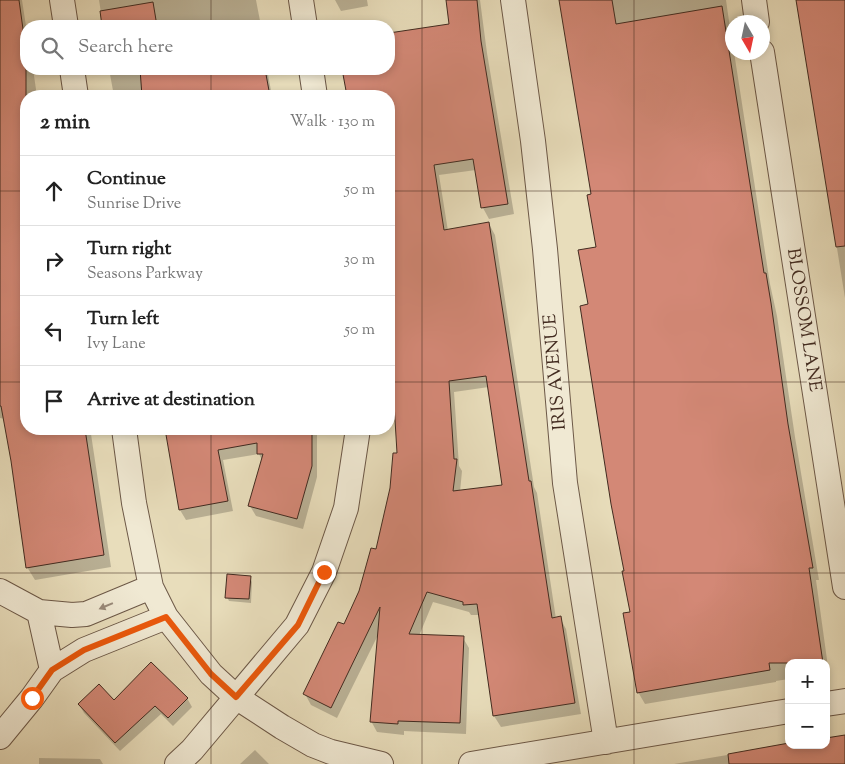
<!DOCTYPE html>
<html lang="en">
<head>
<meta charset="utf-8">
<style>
	body { margin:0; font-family:"Sorts Mill Goudy",serif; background:#f6f6f6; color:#222 }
	.controls { position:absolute; right:15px; bottom:15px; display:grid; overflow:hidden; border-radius:10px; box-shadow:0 2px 8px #0003 }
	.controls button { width:45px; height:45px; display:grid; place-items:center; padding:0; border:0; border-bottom:1px solid #e0e0e0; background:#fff; color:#222; font:25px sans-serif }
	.compass { position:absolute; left:725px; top:15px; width:45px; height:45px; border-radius:50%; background:#fff; box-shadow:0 2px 8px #0003; rotate:171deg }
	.stop { position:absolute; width:15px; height:15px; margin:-11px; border:4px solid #ea580c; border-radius:50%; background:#fff }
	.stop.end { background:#ea580c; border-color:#fff; box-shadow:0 1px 5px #0008 }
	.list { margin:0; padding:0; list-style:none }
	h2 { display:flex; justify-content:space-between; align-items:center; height:65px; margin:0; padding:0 20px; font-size:21px }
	h2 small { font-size:16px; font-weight:400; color:#767676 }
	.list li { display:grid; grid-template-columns:32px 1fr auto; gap:15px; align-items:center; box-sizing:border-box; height:70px; padding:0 20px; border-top:1px solid #e0e0e0 }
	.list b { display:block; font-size:19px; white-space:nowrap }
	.list p { margin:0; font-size:16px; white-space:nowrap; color:#767676 }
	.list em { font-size:16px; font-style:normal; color:#767676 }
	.icon { flex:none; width:28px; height:28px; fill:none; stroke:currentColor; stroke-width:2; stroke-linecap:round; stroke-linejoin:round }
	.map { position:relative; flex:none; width:845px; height:764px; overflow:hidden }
	.search { position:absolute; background:#fff; box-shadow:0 2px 8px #0003; left:20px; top:20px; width:375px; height:55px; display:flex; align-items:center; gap:12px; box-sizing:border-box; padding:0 18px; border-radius:20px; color:#767676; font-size:19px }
	.panel { position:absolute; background:#fff; box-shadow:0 2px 8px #0003; left:20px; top:90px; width:375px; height:345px; border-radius:20px }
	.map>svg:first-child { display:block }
	.shadow { fill:#0003; fill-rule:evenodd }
	.building { fill:#d38876; stroke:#422b20; fill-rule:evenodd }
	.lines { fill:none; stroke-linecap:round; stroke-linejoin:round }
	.street-casing { stroke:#6c5847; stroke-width:26 }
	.street { stroke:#f0e9d3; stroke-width:24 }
	.oneway { fill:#998a7a }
	.route { stroke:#ea580c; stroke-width:6 }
	.grid { fill:none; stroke:#422b20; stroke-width:1; stroke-opacity:0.55 }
	.labels { text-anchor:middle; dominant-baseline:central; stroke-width:4; stroke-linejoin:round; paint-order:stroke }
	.street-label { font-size:18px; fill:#422b20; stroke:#f0e9d3 }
</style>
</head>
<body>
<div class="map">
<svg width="845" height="764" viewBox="0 0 845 764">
	<rect width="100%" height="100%" fill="#e8ddbb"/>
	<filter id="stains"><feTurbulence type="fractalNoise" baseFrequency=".004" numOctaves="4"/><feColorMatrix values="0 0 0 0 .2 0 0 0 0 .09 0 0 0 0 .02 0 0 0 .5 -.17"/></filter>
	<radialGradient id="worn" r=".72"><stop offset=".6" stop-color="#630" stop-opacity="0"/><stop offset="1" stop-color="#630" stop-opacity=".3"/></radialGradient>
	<path class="shadow" d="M0,0H22L26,26V69H33L37,96H26V429H88L91,434L111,567L35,580L27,567L5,419L0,418Z
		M99,0H256L261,26H205L204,23L183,26H103Z
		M335,0H367L368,6L341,11Z
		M447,0H480L487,53L514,214L489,219L483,208L476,170L439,175L448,231L489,224L495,235L534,487L537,493L556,619L560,618L566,629L581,714L501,727L494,716L480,615H471L469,612L433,602L419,636L463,638L469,648L466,734L404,731V735L377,732L371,721L379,633L337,718L311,705L305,694L345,626L377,550L398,455L395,403L389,356V96H349L344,69H389V44L403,42L451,25ZM489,387L503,486L460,492L462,471L459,466L454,392Z
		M561,0H726L732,42V52H734L770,284L777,316L795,437L819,580H816L829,674H826V663H789V679L776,681V682L645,704L638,692L631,613L589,305L598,248L592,195Z
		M797,0H845V298Z
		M109,69H267L272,96H114Z
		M167,429H317V477L303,529L256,516L250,506L262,460L259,454L223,460L233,511L186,520L180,510Z
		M250,578L252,582L251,603L229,601L227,597Z
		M187,698L192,707L173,726L161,714L120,751L84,713L79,704Z
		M845,736V764H674L768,748L789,745H826Z
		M255,750L269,764H240Z
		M39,758L100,759L103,764H39Z"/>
	<path class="building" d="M0,0H19L26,51V429H85L104,555L26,568L11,461L1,406H0Z
		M446,0H477L481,41L508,204L481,208L473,159L434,165L444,230L489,222L529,481H531L552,618L561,616L575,703L493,716L477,604L463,605V602L427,592L409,634L464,636L460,723L398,721V724L370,722L380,607L331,708L303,694L338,622L344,624L359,591L371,548L376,549L390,488L393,453H397L394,403L389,365V96H347L342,69H389V33L449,24ZM486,376L502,485L453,491L457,459H454L449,381Z
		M559,0H612L616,24L722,6L764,273H766L771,303L788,424L813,568H809L823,663H769L770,670L637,693L623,613L630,612L622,571H624L611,504L580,306L588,304L578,250L596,247L587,195L591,194Z
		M796,0H845V246L836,247Z
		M153,2L157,26H102L100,11Z
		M140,69H265L270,96H142Z
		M165,429H312V466L297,519L248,506L263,454H257V443L218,450L228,501L179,510Z
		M227,574L251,576L249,599L225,598Z
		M151,662L188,698L168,718L155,706L115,743L78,704L99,684L114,700Z
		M845,735V764H729L728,754L789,743V745H826V738Z"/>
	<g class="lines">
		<g class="street-casing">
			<path id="street" d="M62,0L66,26
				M301,0L305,26
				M513,0L533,141L545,249L565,483L606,742
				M754,0L757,22
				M762,52L845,587
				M72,69L76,96
				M311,69L315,96
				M124,429L134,503L151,587L166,617L211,674L236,697L282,727L313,745L331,752L381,764
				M0,591L39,612L72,615L86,614L151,587
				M39,612L52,670
				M826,704L845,701
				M0,737L32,698L52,670L84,650L166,617
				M177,764L192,750L297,625L324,572L346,508L358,429
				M471,764L789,711"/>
		</g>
		<use href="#street" class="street"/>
	</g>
	<defs><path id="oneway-solid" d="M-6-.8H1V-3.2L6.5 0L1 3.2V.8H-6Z" transform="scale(1.25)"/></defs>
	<use class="oneway" href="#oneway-solid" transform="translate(106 606) rotate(157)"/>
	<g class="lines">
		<path class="route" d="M32,698L52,670L84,650L166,617L211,674L236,697L298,625L324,572"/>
	</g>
	<path class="grid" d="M211,0V26M422,0V764M634,0V764M211,69V96M0,191H26M389,191H845M0,382H26M389,382H845M211,429V764M0,573H845"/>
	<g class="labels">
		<g class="street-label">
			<text transform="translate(803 320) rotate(81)">BLOSSOM LANE</text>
			<text transform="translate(556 372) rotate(-95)">IRIS AVENUE</text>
		</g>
	</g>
	<rect width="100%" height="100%" filter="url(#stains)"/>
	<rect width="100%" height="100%" fill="url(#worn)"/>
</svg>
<div class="controls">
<button>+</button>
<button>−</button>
</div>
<svg class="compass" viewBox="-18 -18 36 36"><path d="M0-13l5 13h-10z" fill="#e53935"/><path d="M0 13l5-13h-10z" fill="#767676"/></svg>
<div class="stop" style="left:32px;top:698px"></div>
<div class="stop end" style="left:324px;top:572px"></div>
<div class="search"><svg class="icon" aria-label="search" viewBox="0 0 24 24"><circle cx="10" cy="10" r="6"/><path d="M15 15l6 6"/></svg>Search here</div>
<section class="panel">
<h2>2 min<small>Walk · 130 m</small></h2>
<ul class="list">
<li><svg class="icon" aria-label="ahead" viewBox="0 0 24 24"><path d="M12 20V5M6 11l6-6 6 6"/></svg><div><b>Continue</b><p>Sunrise Drive</p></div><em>50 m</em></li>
<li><svg class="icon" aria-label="right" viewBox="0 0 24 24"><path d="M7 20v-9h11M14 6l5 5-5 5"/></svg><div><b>Turn right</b><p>Seasons Parkway</p></div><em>30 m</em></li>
<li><svg class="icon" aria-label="left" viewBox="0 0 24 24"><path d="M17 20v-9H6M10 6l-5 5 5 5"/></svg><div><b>Turn left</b><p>Ivy Lane</p></div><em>50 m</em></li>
<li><svg class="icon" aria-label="arrive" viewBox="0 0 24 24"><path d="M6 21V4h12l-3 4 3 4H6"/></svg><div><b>Arrive at destination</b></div></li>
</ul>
</section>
</div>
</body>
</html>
